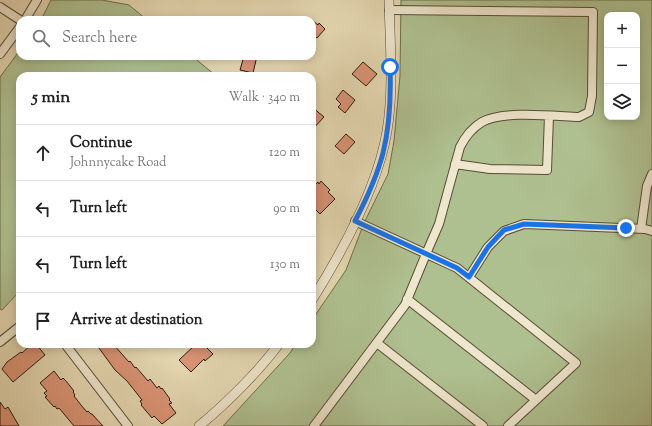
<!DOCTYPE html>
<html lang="en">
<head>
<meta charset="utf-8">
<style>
	body { margin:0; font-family:"Sorts Mill Goudy",serif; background:#f6f6f6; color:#222 }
	.controls { position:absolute; right:12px; top:12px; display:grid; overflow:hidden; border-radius:8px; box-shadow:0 2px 10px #0003 }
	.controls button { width:36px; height:36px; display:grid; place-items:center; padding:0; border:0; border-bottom:1px solid #e0e0e0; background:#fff; color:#222; font:20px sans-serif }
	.stop { position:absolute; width:12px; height:12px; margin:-9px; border:3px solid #1a73e8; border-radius:50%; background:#fff }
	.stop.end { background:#1a73e8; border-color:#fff; box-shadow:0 1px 4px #0008 }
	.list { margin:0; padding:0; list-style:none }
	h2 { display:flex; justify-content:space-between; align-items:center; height:52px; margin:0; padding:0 16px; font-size:17px }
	h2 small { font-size:13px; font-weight:400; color:#767676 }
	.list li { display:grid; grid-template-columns:26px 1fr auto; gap:12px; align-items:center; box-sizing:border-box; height:56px; padding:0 16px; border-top:1px solid #e0e0e0 }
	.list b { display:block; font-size:15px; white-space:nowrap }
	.list p { margin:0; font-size:13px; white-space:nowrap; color:#767676 }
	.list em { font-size:13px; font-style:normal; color:#767676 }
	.icon { flex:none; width:22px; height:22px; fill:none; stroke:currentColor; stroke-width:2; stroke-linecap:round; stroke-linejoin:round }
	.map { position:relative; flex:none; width:652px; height:426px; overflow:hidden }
	.search { position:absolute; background:#fff; box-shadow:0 2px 10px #0003; left:16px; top:16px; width:300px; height:44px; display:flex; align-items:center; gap:10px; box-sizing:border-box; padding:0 14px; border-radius:12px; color:#767676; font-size:15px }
	.panel { position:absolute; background:#fff; box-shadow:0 2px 10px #0003; left:16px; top:72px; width:300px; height:276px; border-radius:12px }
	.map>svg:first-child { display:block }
	.green { fill:#afc090; stroke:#6c6e4e; fill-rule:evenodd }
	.building { fill:#db9476; stroke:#291c0b }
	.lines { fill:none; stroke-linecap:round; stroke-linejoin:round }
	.minor-casing { stroke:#584b35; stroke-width:10 }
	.tertiary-casing { stroke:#584b35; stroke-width:10 }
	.minor { stroke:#eee6cd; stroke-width:8 }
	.tertiary { stroke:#eee6cd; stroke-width:9 }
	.route { stroke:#1a73e8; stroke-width:5 }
</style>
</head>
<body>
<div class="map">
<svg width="652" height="426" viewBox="0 0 652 426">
	<rect width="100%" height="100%" fill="#e5d8b2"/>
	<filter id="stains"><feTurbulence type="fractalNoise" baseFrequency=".005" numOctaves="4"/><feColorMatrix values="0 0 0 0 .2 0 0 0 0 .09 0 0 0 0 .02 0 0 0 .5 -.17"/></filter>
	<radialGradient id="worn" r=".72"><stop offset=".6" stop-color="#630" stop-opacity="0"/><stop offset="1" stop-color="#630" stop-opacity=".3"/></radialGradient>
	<path class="green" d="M51,0H102L129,5L147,20H41Z
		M401,0H652V426H223L290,353L296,344H312V320L346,270L364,223L388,174L394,141L400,76ZM607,15H637V117H607Z
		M20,50V56H192L215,75V76H20V285L19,292L2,310L0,309V77Z"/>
	<path class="building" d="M312,20L318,25L319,23L325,29L317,38L312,34Z
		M244,56H257L253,73L240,70Z
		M363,62L377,74L366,86L352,74Z
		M343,90L355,100L345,113L338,107L341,104L336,99Z
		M312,107L324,117L312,130Z
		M346,134L355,142L344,154L335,146Z
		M321,181L330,190L328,192L335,199L320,214L312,206L315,203L312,200V188L318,182L319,184Z
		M32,344H36L45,355L13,382L2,369L7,362L21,352L22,353Z
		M96,344H113L129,362L130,361L135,368L136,367L148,381L150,379L157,388L159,386L161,389L162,388L170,399L169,400L172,403L169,404L176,413L162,424L154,416L152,418L141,405L142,404L140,401L142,400L127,381L115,370Z
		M196,344H203L213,354L205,361L204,359L191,372L179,360Z
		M54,371L61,380L63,378L66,381L74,391L73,392L75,395L74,396L81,405L87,412L88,411L91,414H92L103,426H74L59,408L57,409L55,406L54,407L45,397L47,396L44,393L47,391L40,383Z
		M0,402L5,409L8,407L19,426H0Z"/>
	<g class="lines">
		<g class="minor-casing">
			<path id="minor" d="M0,7L20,20
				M25,20L37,0
				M0,54L20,27
				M455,164L490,169L547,170L549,116
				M355,221L457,268L576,363L508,426
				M641,229L647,186L652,174
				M469,277L488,247L504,231L524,224L645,229L652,231
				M407,299L536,400
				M0,342L20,326
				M377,343L483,426
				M65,344L128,426
				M314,426L405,305L426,254L439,224L460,147C465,137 472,128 482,122C503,110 554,116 579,117L589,112L592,96L593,12L389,10"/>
		</g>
		<g class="tertiary-casing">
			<path id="tertiary" d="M312,300C342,252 378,187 387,131C394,88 390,43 389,0
				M199,426C226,404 258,372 279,344"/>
		</g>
		<use href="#minor" class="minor"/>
		<use href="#tertiary" class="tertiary"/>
	</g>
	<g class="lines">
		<path class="route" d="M390,67C391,95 390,125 383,153C377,176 366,200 355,221L457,268L469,277L488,247L504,230L524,224L626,228"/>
	</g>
	<rect width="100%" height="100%" filter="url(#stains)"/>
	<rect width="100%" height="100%" fill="url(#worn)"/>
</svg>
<div class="controls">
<button>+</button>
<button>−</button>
<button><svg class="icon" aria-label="layers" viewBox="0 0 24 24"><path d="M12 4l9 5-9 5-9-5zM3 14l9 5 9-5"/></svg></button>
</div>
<div class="stop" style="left:390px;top:67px"></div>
<div class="stop end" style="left:626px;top:228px"></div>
<div class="search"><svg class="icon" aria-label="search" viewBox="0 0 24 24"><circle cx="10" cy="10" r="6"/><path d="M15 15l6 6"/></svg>Search here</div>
<section class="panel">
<h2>5 min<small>Walk · 340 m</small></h2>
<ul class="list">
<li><svg class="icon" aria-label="ahead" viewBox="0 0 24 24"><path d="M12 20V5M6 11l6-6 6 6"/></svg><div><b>Continue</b><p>Johnnycake Road</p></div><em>120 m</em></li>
<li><svg class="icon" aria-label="left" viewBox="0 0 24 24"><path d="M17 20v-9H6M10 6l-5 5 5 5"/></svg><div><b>Turn left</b></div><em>90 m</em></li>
<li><svg class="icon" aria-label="left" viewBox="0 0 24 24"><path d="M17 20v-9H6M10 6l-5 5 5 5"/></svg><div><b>Turn left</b></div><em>130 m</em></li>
<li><svg class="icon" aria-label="arrive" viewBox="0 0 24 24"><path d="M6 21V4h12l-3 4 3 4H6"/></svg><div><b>Arrive at destination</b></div></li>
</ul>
</section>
</div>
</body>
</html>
